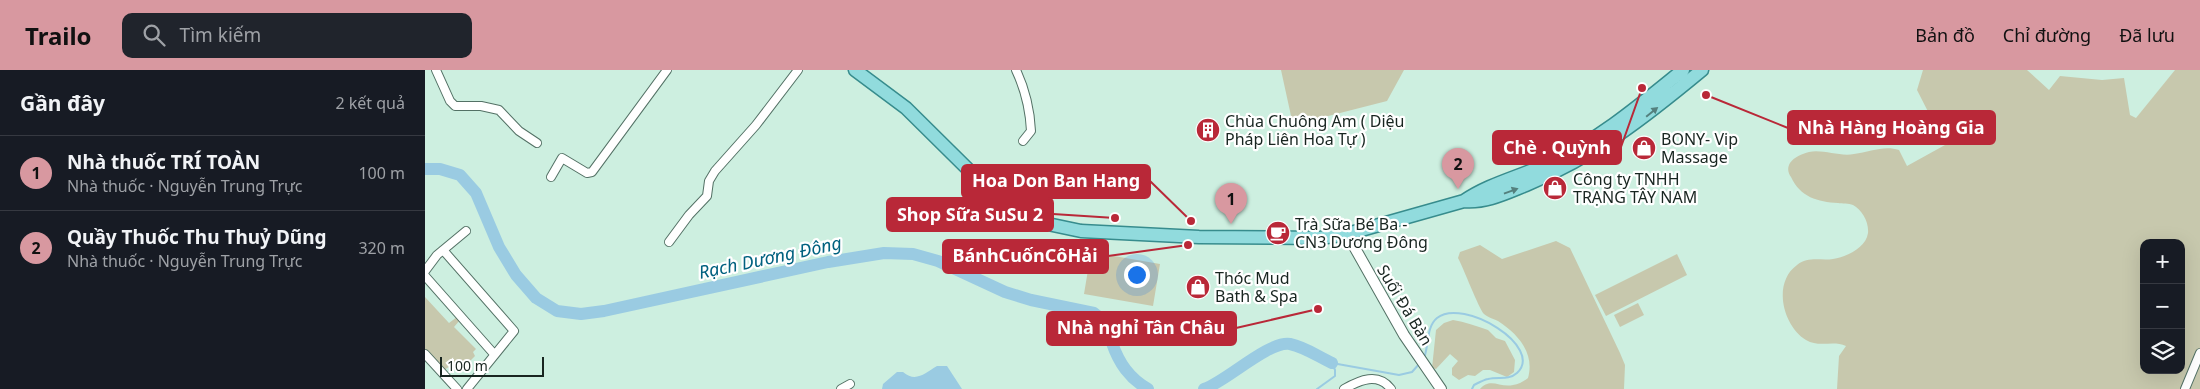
<!DOCTYPE html>
<html lang="vi">
<head>
<meta charset="utf-8">
<style>
	body { margin:0; font-family:"Noto Sans",sans-serif; background:#20242c; color:#f1f3f6 }
	.controls { position:absolute; right:15px; bottom:15px; display:grid; overflow:hidden; border-radius:10px; box-shadow:0 5px 20px #0002 }
	.controls button { width:45px; height:45px; display:grid; place-items:center; padding:0; border:0; border-bottom:1px solid #363941; background:#171b24; color:#f1f3f6; font:25px sans-serif }
	.scale { position:absolute; left:15px; bottom:12px; width:104px; box-sizing:border-box; padding-left:5px; border:2px solid #182520; border-top:0; font-size:14px; line-height:18px; white-space:nowrap; color:#182520; -webkit-text-stroke:4px #fff; paint-order:stroke }
	.you { position:absolute; left:711px; top:204px; width:18px; height:18px; margin:-12px; border:4px solid #fff; border-radius:50%; background:#1a73e8; box-shadow:0 0 0 8px #1a73e833 }
	.badge { display:grid; place-items:center; width:32px; height:32px; border-radius:50%; background:#d898a0; color:#111; font-size:16px; font-weight:700 }
	.pin { position:absolute; translate:-50% -41px; filter:drop-shadow(0 1px 2px #0008) }
	.pin::after { content:''; position:absolute; top:26px; width:18px; height:15px; background:inherit; clip-path:polygon(0 0,100% 0,50% 100%) }
	.list { margin:0; padding:0; list-style:none }
	h2 { display:flex; justify-content:space-between; align-items:center; height:65px; margin:0; padding:0 20px; font-size:21px }
	h2 small { font-size:16px; font-weight:400; color:#9ea1a6 }
	.list li { display:grid; grid-template-columns:32px 1fr auto; gap:15px; align-items:center; box-sizing:border-box; height:75px; padding:0 20px; border-top:1px solid #363941 }
	.list b { display:block; font-size:19px; white-space:nowrap }
	.list p { margin:0; font-size:16px; white-space:nowrap; color:#9ea1a6 }
	.list em { font-size:16px; font-style:normal; color:#9ea1a6 }
	.icon { flex:none; width:28px; height:28px; fill:none; stroke:currentColor; stroke-width:2; stroke-linecap:round; stroke-linejoin:round }
	.map { position:relative; flex:none; width:1775px; height:319px; overflow:hidden }
	header { display:flex; align-items:center; gap:30px; box-sizing:border-box; height:70px; padding:0 25px; background:#d898a0; color:#111 }
	header strong { font-size:24px }
	nav { display:flex; gap:28px; margin-inline-start:auto; font-size:18px }
	.search { width:350px; height:45px; background:#20242c; display:flex; align-items:center; gap:12px; box-sizing:border-box; padding:0 18px; border-radius:10px; color:#9ea1a6; font-size:19px }
	main { display:flex }
	aside { flex:1; background:#171b24 }
	.map>svg:first-child { display:block }
	.green { fill:#c7c8ad; fill-rule:evenodd }
	.water { fill:#9acbe2 }
	.lines { fill:none; stroke-linecap:round; stroke-linejoin:round }
	.stream { stroke:#9acbe2; stroke-width:2 }
	.river { stroke:#9acbe2; stroke-width:12 }
	.minor-casing { stroke:#537165; stroke-width:10 }
	.tertiary-casing { stroke:#537165; stroke-width:12 }
	.primary-casing { stroke:#378c8d; stroke-width:15 }
	.minor { stroke:#fff; stroke-width:8 }
	.tertiary { stroke:#fff; stroke-width:10 }
	.primary { stroke:#91dbdd; stroke-width:12 }
	.oneway { fill:#54807e }
	.labels { text-anchor:middle; dominant-baseline:central; stroke-width:4.5; stroke-linejoin:round; paint-order:stroke }
	.poi-label { font-size:16px; fill:#182520; stroke:#fff; text-anchor:start }
	.street-label { font-size:16px; fill:#182520; stroke:#fff }
	.water-label { font-size:18px; font-style:italic; fill:#00617f; stroke:#fff }
	.leader { fill:none; stroke:#b92838; stroke-width:2 }
	.callout-dot { fill:#b92838; stroke:#fff; stroke-width:2 }
	.callout { fill:#b92838; stroke:#b92838; stroke-width:2 }
	.callout-label { font-size:18px; text-anchor:middle; font-weight:bold; fill:#fff }
</style>
</head>
<body>
<header>
<strong>Trailo</strong>
<div class="search"><svg class="icon" aria-label="search" viewBox="0 0 24 24"><circle cx="10" cy="10" r="6"/><path d="M15 15l6 6"/></svg>Tìm kiếm</div>
<nav><a>Bản đồ</a><a>Chỉ đường</a><a>Đã lưu</a></nav>
</header>
<main>
<aside>
<h2>Gần đây<small>2 kết quả</small></h2>
<ul class="list">
<li><span class="badge">1</span><div><b>Nhà thuốc TRÍ TOÀN</b><p>Nhà thuốc · Nguyễn Trung Trực</p></div><em>100 m</em></li>
<li><span class="badge">2</span><div><b>Quầy Thuốc Thu Thuỷ Dũng</b><p>Nhà thuốc · Nguyễn Trung Trực</p></div><em>320 m</em></li>
</ul>
</aside>
<div class="map">
<svg width="1775" height="319" viewBox="0 0 1775 319">
	<rect width="100%" height="100%" fill="#cdefe0"/>
	<path class="green" d="M856,0H979L962,31L868,55Z
		M1498,0H1602L1624,20L1635,6L1677,10L1699,8L1705,45L1711,48L1750,0H1775V319H1412L1414,286L1421,276C1408,270 1394,278 1381,270C1358,256 1347,213 1372,195C1383,186 1396,191 1408,189C1421,187 1441,178 1443,163C1444,152 1437,140 1428,135C1424,133 1417,134 1413,133C1393,132 1375,127 1366,107C1363,103 1362,98 1365,93C1369,87 1377,84 1384,82C1398,79 1415,87 1429,84C1445,82 1459,75 1474,80L1482,96L1520,75L1492,20ZM1719,173H1756V300H1719Z
		M1131,171L1145,178L1195,283L1200,295L1199,319H1055C1065,307 1075,318 1088,315C1094,314 1099,311 1103,308C1110,283 1093,264 1073,251C1069,249 1062,247 1059,244C1054,239 1038,197 1033,188L1035,182L1055,175L1077,189Z
		M666,182L735,194L728,236L659,224Z
		M1252,184L1262,205L1181,246L1170,225Z
		M0,227L24,253L32,247L35,250L29,257L51,279L48,282L50,286L45,291V293L35,303L27,295L19,300L0,280Z
		M1213,233L1219,245L1195,257L1189,245Z
		M1028,250C1040,252 1051,256 1063,260L1071,268L1080,271L1090,290L1089,302L1082,307L1065,300H1058L1050,306L1043,305L1034,310L1027,305V298L1033,291L1025,284L1011,299L1007,298L1011,260L1019,253Z"/>
	<path class="water" d="M512,296H522L537,319H457L458,314L472,302H478C491,313 500,303 512,296Z"/>
	<g class="lines">
		<path class="stream" d="M999,288C1004,276 1001,257 1012,248C1038,227 1120,277 1092,303C1083,311 1073,306 1063,309C1058,310 1053,313 1049,315L1047,319
			M907,293L974,305L987,302L995,293
			M892,319L910,306V300L907,293"/>
		<path class="river" d="M0,99H15L35,105L51,123L74,177L91,205L111,228L132,241L156,244L179,241L403,192L459,183L488,184L513,191L580,222L606,230L669,243C680,251 682,260 687,273C694,293 704,308 723,319
			M779,319C802,311 843,271 865,274C880,277 894,287 907,293"/>
		<g class="minor-casing">
			<path id="minor" d="M11,0L25,31L30,36H56L74,40L94,61L112,73
				M591,0C600,19 605,40 606,61L598,71
				M126,107L137,88L162,103L167,102L242,0
				M244,172L264,145L282,126L284,111L290,101L331,55L373,0
				M18,180L89,261L42,319
				M0,201L12,185L41,161
				M0,206L69,284
				M0,284L32,319
				M416,319L425,314
				M919,319C935,310 953,302 966,319
				M1760,319L1775,283"/>
		</g>
		<g class="tertiary-casing">
			<path id="tertiary" d="M922,164L979,265L1016,319"/>
		</g>
		<g class="primary-casing">
			<path id="primary" d="M430,0L481,38L570,126L618,153L656,161L774,167L895,168L922,164L1039,131C1065,113 1098,106 1126,92C1175,69 1216,34 1258,0
				M1039,131C1061,133 1081,123 1101,115C1172,85 1219,48 1277,0"/>
		</g>
		<use href="#minor" class="minor"/>
		<use href="#tertiary" class="tertiary"/>
		<use href="#primary" class="primary"/>
	</g>
	<defs><path id="oneway-solid" d="M-6-.8H1V-3.2L6.5 0L1 3.2V.8H-6Z" transform="scale(1.25)"/></defs>
	<g class="oneway">
		<use href="#oneway-solid" transform="translate(1227 42) rotate(-39)"/>
		<use href="#oneway-solid" transform="translate(1086 121) rotate(-20)"/>
	</g>
	<defs>
		<g id="building-disc" transform="scale(1.25)"><circle r="9.5" fill="#b92838" stroke="#fff"/><path d="M-4-6H4V6H1V3H-1V6H-4ZM-2.5-4.3h1.7v1.8h-1.7ZM.8-4.3h1.7v1.8H.8ZM-2.5-1h1.7V.8h-1.7ZM.8-1h1.7V.8H.8Z" fill="#fff"/></g>
		<g id="shop-disc" transform="scale(1.25)"><circle r="9.5" fill="#b92838" stroke="#fff"/><path d="M-5-2.5h2.3a2.7 3.5 0 0 1 5.4 0H5L5.5 6h-11ZM-1.5-2.5h3a1.5 2.3 0 0 0-3 0Z" fill="#fff"/></g>
		<g id="cafe-disc" transform="scale(1.25)"><circle r="9.5" fill="#b92838" stroke="#fff"/><path d="M-5.5-4.5H6V0H3Q3 3.5 0 3.5H-2.5Q-5.5 3.5-5.5 0ZM3-3.2v2h1.7v-2ZM-6 4.5H4V6H-6Z" fill="#fff"/></g>
	</defs>
	<g fill-rule="evenodd">
		<use href="#building-disc" x="783" y="60"/>
		<use href="#shop-disc" x="1219" y="78"/>
		<use href="#shop-disc" x="1130" y="118"/>
		<use href="#cafe-disc" x="853" y="163"/>
		<use href="#shop-disc" x="773" y="217"/>
	</g>
	<g class="labels">
		<g class="poi-label">
			<text x="800" y="51">Chùa Chuông Am ( Diệu<tspan x="800" dy="18">Pháp Liên Hoa Tự )</tspan></text>
			<text x="1236" y="69">BONY- Vip<tspan x="1236" dy="18">Massage</tspan></text>
			<text x="1148" y="109">Công ty TNHH<tspan x="1148" dy="18">TRẠNG TÂY NAM</tspan></text>
			<text x="870" y="154">Trà Sữa Bé Ba -<tspan x="870" dy="18">CN3 Dương Đông</tspan></text>
			<text x="790" y="208">Thóc Mud<tspan x="790" dy="18">Bath &amp; Spa</tspan></text>
		</g>
		<g class="street-label">
			<text transform="translate(980 235) rotate(59)">Suối Đá Bàn</text>
		</g>
		<g class="water-label">
			<text transform="translate(345 187) rotate(-12)">Rạch Dương Đông</text>
		</g>
	</g>
	<path class="leader" d="M1281 25L1363 58M1217 18L1196 77M766 151L725 111M690 148L628 144M763 175L683 186M893 239L811 258"/>
	<g class="callout-dot">
		<circle cx="1281" cy="25" r="5"/>
		<circle cx="1217" cy="18" r="5"/>
		<circle cx="766" cy="151" r="5"/>
		<circle cx="690" cy="148" r="5"/>
		<circle cx="763" cy="175" r="5"/>
		<circle cx="893" cy="239" r="5"/>
	</g>
	<g class="callout">
		<rect x="1363" y="41" width="207" height="33" rx="5"/>
		<rect x="1068" y="61" width="128" height="33" rx="5"/>
		<rect x="537" y="95" width="188" height="33" rx="5"/>
		<rect x="462" y="128" width="166" height="33" rx="5"/>
		<rect x="518" y="170" width="165" height="33" rx="5"/>
		<rect x="622" y="242" width="189" height="33" rx="5"/>
	</g>
	<g class="callout-label">
		<text x="1466" y="64">Nhà Hàng Hoàng Gia</text>
		<text x="1132" y="84">Chè . Quỳnh</text>
		<text x="631" y="117">Hoa Don Ban Hang</text>
		<text x="545" y="151">Shop Sữa SuSu 2</text>
		<text x="600" y="192">BánhCuốnCôHải</text>
		<text x="716" y="264">Nhà nghỉ Tân Châu</text>
	</g>
</svg>
<div class="controls">
<button>+</button>
<button>−</button>
<button><svg class="icon" aria-label="layers" viewBox="0 0 24 24"><path d="M12 4l9 5-9 5-9-5zM3 14l9 5 9-5"/></svg></button>
</div>
<div class="scale">100 m</div>
<div class="you"></div>
<div class="pin badge" style="left:806px;top:154px">1</div>
<div class="pin badge" style="left:1033px;top:119px">2</div>
</div>
</main>
</body>
</html>
